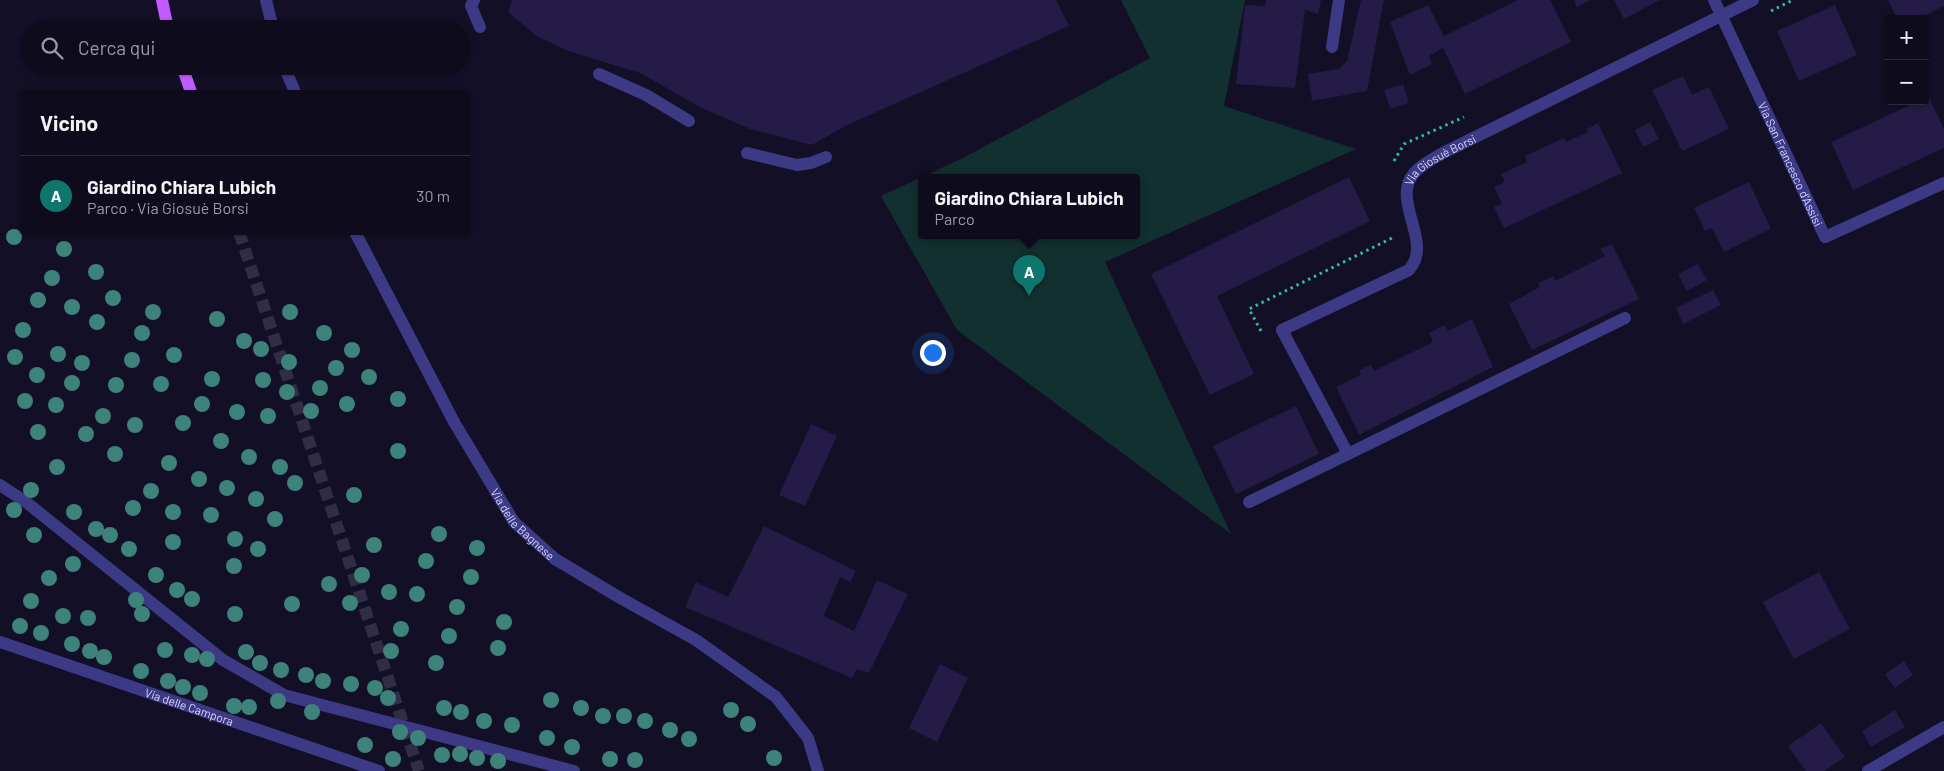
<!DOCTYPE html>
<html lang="it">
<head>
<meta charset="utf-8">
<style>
	body { margin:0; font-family:Barlow,sans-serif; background:#171425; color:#f1f3f6 }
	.controls { position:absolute; right:15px; top:15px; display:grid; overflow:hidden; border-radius:5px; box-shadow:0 1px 4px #0004 }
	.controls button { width:45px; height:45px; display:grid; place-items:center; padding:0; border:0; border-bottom:1px solid #2e2b3b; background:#0e0b1c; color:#f1f3f6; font:25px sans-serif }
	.you { position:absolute; left:932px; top:352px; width:18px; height:18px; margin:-12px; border:4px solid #fff; border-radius:50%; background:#1a73e8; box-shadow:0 0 0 8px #1a73e833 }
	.badge { display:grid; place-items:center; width:32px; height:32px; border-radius:50%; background:#0f766e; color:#fff; font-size:16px; font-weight:700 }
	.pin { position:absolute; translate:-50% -41px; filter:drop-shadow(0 1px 2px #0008) }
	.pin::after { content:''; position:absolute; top:26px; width:18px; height:15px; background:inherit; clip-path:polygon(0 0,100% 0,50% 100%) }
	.popup { position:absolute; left:918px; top:174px; width:222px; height:65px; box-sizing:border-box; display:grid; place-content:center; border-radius:5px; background:#0e0b1c; filter:drop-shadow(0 1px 4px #0005); font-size:16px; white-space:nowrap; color:#9b9ba3 }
	.popup b { font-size:19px; color:#f1f3f6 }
	.popup::after { content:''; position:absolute; left:50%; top:100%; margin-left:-10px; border:10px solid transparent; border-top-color:#0e0b1c }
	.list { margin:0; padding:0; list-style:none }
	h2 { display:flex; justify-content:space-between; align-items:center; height:65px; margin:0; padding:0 20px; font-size:21px }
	h2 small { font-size:16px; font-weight:400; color:#9b9ba3 }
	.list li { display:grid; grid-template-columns:32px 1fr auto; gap:15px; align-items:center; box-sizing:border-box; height:80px; padding:0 20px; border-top:1px solid #2e2b3b }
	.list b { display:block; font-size:19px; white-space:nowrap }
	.list p { margin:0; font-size:16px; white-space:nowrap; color:#9b9ba3 }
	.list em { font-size:16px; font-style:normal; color:#9b9ba3 }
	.icon { flex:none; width:28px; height:28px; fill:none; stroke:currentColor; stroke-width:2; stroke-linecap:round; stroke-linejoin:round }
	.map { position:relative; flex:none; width:1944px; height:771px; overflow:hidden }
	.search { position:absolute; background:#0e0b1c; box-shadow:0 1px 4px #0004; left:20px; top:20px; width:450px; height:55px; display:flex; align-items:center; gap:12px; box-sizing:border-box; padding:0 18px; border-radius:28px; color:#9b9ba3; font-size:19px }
	.panel { position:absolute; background:#0e0b1c; box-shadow:0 1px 4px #0004; left:20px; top:90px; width:450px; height:145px; border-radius:5px }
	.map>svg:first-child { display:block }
	.green { fill:#12302f }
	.building { fill:#241b47 }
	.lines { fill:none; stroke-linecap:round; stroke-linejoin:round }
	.primary-tunnel { stroke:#312d47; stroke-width:12; stroke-dasharray:12 6; stroke-linecap:butt }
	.path { stroke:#2fb8b0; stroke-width:3; stroke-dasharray:2.5 4; stroke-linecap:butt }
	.service { stroke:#3d3a85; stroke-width:12 }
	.pedestrian { stroke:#3d3a85; stroke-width:12 }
	.minor { stroke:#3d3a85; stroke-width:12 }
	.primary { stroke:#c25bff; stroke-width:12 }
	.tree { fill:#3d827b }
	.labels { text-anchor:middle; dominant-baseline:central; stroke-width:5; stroke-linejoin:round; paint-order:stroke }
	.street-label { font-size:12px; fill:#d9d4ff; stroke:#130f26 }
</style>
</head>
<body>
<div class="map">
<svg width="1944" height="771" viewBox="0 0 1944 771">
	<rect width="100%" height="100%" fill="#130f26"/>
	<path class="green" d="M1121,0H1245L1224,106L1356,149L1105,262L1231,534L957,330L881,196L922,177V235H1136V177H922L963,158L1150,58Z"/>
	<path class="building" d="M512,0H1056L1069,26L847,125L812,145L750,129L700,107L640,73L568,51L538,37L508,12Z
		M1266,0H1321L1318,14L1305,10L1295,88L1236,84L1245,5L1265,6Z
		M1361,0H1384L1367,91L1312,101L1308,74L1339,69L1347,61Z
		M1518,0H1550L1571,42L1465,94L1443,48L1429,56L1432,64L1410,75L1390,22L1428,5L1444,36Z
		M1574,0H1591L1577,7Z
		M1614,0H1660L1624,19Z
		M1888,0H1944V6L1917,19H1897Z
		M1835,5L1857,55L1799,81L1777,31Z
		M1683,76L1692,95L1709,87L1729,129L1682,151L1652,90Z
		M1403,84L1409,103L1390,109L1384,90Z
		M1929,97L1944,129V148L1853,190L1831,142L1919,101H1925V98Z
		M1650,122L1659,139L1643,147L1635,130Z
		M1598,123L1622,173L1504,228L1494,207L1502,204L1494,187L1505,182L1501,174L1527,162L1525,156L1564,138L1566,142L1588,132L1587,129Z
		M1349,177L1370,221L1217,296L1254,374L1210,395L1151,274Z
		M1749,182L1771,229L1724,252L1712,228L1705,231L1694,208Z
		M1612,244L1639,299L1532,350L1509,304L1540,287L1538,283L1553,276L1555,281L1605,256L1600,249Z
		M1698,264L1707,280L1687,291L1678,274Z
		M1713,290L1721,305L1683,324L1676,308Z
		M1472,319L1493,367L1359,435L1336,387L1361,375L1359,370L1371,365L1374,371L1433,342L1429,333L1445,325L1448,331Z
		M1296,406L1319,454L1236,494L1213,446Z
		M811,424L837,436L805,506L779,495Z
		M764,526L856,571L850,582L840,577L824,616L854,631L877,580L908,594L869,673L857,669L852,678L685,607L696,582L728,597Z
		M1819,572L1850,629L1794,659L1763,602Z
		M1904,661L1913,675L1895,688L1885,674Z
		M940,664L968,678L937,742L909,728Z
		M1895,710L1905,727L1871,747L1862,731Z
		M1821,723L1845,757L1824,771H1806L1788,746Z"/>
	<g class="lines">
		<path class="primary-tunnel" d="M239,232L419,771"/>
		<path class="path" d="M1771,11L1793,0
			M1394,161L1404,144L1464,117
			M1261,331L1249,309L1394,237"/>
		<path class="service" d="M474,0L471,6L480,27
			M599,74L646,95L689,121
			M747,153L797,165L811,163L826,157
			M1348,454L1625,318
			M0,485L26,502L223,660L284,695L574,771
			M1249,502L1348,454L1282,330"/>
		<g class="pedestrian">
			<path d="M266,0L273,29"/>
			<path d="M284,66L295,92"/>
			<path id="s1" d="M355,232L454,422L514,522L555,559"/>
		</g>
		<g class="minor">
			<path id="s2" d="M1714,0L1825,237L1944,183"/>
			<path d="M1332,47L1339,0"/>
			<path id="s3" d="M1282,330L1409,270C1411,267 1414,263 1415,260C1425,233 1393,198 1414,173C1422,164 1433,159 1443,153L1753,0"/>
			<path d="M555,559L622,599L696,640L776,697L808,738L818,771"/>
			<path id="s4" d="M0,642L379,771"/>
			<path d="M1868,771L1944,727"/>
		</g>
		<path class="primary" d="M162,0L168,29
			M182,66L191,92"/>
	</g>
	<g class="tree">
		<circle cx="14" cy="237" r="8"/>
		<circle cx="64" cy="249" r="8"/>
		<circle cx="96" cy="272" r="8"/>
		<circle cx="52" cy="278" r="8"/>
		<circle cx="113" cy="298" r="8"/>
		<circle cx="38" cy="300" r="8"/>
		<circle cx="72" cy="307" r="8"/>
		<circle cx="153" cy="312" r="8"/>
		<circle cx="290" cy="312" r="8"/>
		<circle cx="217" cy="319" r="8"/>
		<circle cx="97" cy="322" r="8"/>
		<circle cx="23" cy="330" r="8"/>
		<circle cx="142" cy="333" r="8"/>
		<circle cx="324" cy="333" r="8"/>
		<circle cx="244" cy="341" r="8"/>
		<circle cx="261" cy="349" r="8"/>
		<circle cx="352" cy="350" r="8"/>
		<circle cx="58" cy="354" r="8"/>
		<circle cx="174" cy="355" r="8"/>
		<circle cx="15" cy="357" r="8"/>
		<circle cx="132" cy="360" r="8"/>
		<circle cx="289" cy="362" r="8"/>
		<circle cx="82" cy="363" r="8"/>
		<circle cx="336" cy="368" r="8"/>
		<circle cx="37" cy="375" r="8"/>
		<circle cx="369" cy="377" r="8"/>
		<circle cx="212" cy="379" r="8"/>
		<circle cx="263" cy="380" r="8"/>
		<circle cx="72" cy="383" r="8"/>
		<circle cx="161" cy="384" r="8"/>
		<circle cx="116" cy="385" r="8"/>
		<circle cx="320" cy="388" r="8"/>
		<circle cx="287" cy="392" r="8"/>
		<circle cx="398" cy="399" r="8"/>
		<circle cx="25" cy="401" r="8"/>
		<circle cx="202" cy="404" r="8"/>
		<circle cx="347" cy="404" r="8"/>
		<circle cx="56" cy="405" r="8"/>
		<circle cx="311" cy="411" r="8"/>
		<circle cx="237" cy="412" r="8"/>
		<circle cx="103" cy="416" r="8"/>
		<circle cx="268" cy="416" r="8"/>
		<circle cx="183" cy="423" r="8"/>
		<circle cx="135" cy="425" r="8"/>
		<circle cx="38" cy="432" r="8"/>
		<circle cx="86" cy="434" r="8"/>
		<circle cx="221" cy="441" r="8"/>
		<circle cx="398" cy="451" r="8"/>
		<circle cx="115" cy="454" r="8"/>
		<circle cx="249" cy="457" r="8"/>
		<circle cx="169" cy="463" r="8"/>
		<circle cx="57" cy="467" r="8"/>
		<circle cx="280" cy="467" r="8"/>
		<circle cx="199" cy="479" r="8"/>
		<circle cx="295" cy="483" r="8"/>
		<circle cx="227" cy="488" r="8"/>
		<circle cx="31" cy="490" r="8"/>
		<circle cx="151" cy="491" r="8"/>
		<circle cx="354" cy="495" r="8"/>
		<circle cx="256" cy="499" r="8"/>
		<circle cx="133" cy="508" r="8"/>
		<circle cx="14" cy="510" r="8"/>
		<circle cx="74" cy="512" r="8"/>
		<circle cx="173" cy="512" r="8"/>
		<circle cx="211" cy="515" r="8"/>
		<circle cx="275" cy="519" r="8"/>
		<circle cx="96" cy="529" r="8"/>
		<circle cx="439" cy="534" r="8"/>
		<circle cx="34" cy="535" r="8"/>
		<circle cx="110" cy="535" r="8"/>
		<circle cx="235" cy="539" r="8"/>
		<circle cx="173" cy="542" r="8"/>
		<circle cx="374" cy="545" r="8"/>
		<circle cx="477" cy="548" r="8"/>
		<circle cx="129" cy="549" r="8"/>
		<circle cx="258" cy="549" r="8"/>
		<circle cx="426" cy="561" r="8"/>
		<circle cx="73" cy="564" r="8"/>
		<circle cx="234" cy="566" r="8"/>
		<circle cx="156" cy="575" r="8"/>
		<circle cx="362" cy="575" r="8"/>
		<circle cx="471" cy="577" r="8"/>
		<circle cx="49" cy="578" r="8"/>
		<circle cx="329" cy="584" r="8"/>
		<circle cx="177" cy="590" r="8"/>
		<circle cx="389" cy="592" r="8"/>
		<circle cx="417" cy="594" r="8"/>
		<circle cx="192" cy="599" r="8"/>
		<circle cx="136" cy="600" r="8"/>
		<circle cx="31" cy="601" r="8"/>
		<circle cx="350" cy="603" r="8"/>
		<circle cx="292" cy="604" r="8"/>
		<circle cx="457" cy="607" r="8"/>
		<circle cx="142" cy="614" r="8"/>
		<circle cx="235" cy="614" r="8"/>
		<circle cx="63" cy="616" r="8"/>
		<circle cx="88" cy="618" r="8"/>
		<circle cx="504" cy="622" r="8"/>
		<circle cx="20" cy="626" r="8"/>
		<circle cx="401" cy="629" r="8"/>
		<circle cx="41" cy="633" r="8"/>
		<circle cx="449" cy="636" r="8"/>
		<circle cx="72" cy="644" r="8"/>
		<circle cx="498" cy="648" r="8"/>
		<circle cx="165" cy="650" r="8"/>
		<circle cx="90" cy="651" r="8"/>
		<circle cx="391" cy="651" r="8"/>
		<circle cx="246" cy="652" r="8"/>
		<circle cx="192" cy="655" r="8"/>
		<circle cx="104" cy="657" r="8"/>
		<circle cx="207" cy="659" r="8"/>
		<circle cx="260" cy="663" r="8"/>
		<circle cx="436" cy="663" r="8"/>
		<circle cx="281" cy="670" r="8"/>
		<circle cx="141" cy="671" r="8"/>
		<circle cx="306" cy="675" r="8"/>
		<circle cx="168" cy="681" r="8"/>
		<circle cx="323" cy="681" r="8"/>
		<circle cx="351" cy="684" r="8"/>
		<circle cx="183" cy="687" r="8"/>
		<circle cx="375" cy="688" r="8"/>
		<circle cx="200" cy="693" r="8"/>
		<circle cx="388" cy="698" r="8"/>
		<circle cx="551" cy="700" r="8"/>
		<circle cx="278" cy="701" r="8"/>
		<circle cx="234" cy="706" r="8"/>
		<circle cx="249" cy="707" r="8"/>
		<circle cx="444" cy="708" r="8"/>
		<circle cx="581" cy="708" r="8"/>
		<circle cx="731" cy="710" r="8"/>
		<circle cx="312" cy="712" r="8"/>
		<circle cx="461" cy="712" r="8"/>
		<circle cx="603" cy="716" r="8"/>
		<circle cx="624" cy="716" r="8"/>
		<circle cx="484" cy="721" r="8"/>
		<circle cx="645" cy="721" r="8"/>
		<circle cx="748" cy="724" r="8"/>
		<circle cx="512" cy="725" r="8"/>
		<circle cx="670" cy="730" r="8"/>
		<circle cx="400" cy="732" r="8"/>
		<circle cx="418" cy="738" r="8"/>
		<circle cx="547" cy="738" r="8"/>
		<circle cx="689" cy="739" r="8"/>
		<circle cx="365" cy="745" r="8"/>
		<circle cx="572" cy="747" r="8"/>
		<circle cx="460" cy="754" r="8"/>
		<circle cx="442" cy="755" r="8"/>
		<circle cx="477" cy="758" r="8"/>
		<circle cx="774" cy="758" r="8"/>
		<circle cx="393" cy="759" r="8"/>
		<circle cx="610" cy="759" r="8"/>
		<circle cx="635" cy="760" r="8"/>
		<circle cx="498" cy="761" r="8"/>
	</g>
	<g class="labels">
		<g class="street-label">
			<text stroke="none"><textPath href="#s3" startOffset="271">Via Giosuè Borsi</textPath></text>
			<text stroke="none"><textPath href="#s2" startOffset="181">Via San Francesco d'Assisi</textPath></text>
			<text stroke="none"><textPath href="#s1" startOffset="338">Via delle Bagnese</textPath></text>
			<text stroke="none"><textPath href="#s4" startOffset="200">Via delle Campora</textPath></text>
		</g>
	</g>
</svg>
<div class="controls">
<button>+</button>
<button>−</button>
</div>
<div class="you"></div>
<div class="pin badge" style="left:1029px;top:296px">A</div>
<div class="popup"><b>Giardino Chiara Lubich</b>Parco</div>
<div class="search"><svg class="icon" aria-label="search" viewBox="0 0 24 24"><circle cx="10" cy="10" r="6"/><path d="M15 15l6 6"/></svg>Cerca qui</div>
<section class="panel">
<h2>Vicino<small></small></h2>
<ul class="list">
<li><span class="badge">A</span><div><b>Giardino Chiara Lubich</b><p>Parco · Via Giosuè Borsi</p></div><em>30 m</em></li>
</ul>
</section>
</div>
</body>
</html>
